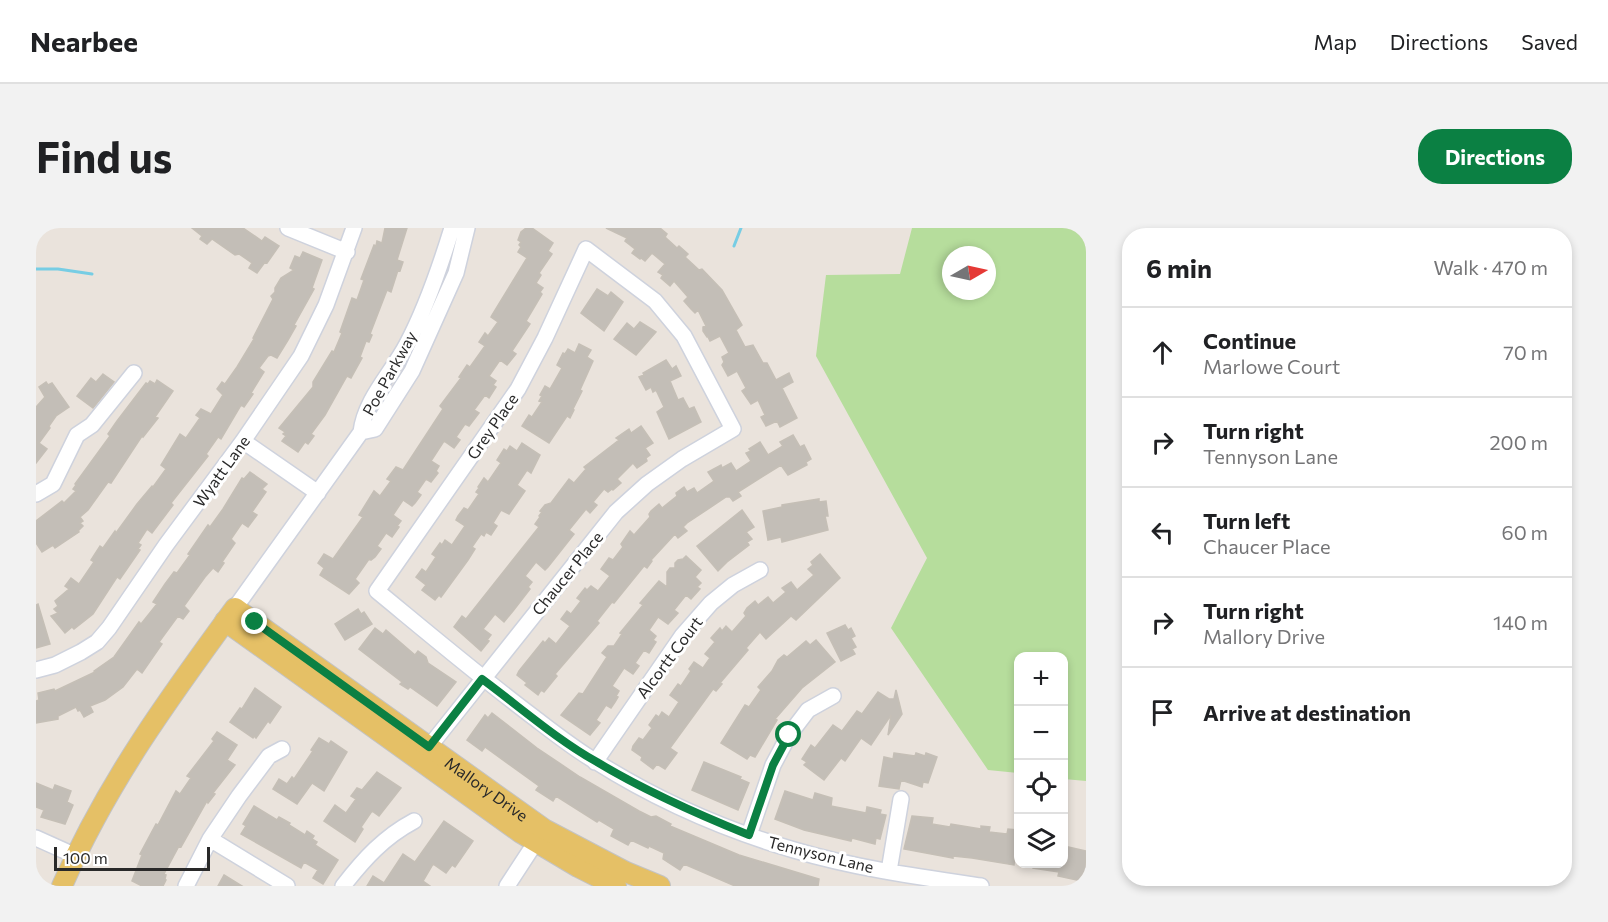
<!DOCTYPE html>
<html lang="en">
<head>
<meta charset="utf-8">
<style>
	body { margin:0; font-family:Commissioner,sans-serif; background:#f2f2f2; color:#202124 }
	.controls { position:absolute; right:18px; bottom:18px; display:grid; overflow:hidden; border-radius:12px; box-shadow:0 3px 9px #0003 }
	.controls button { width:54px; height:54px; display:grid; place-items:center; padding:0; border:0; border-bottom:2px solid #e0e0e0; background:#fff; color:#202124; font:30px sans-serif }
	.compass { position:absolute; left:906px; top:18px; width:54px; height:54px; border-radius:50%; background:#fff; box-shadow:0 3px 9px #0003; rotate:81deg }
	.scale { position:absolute; left:18px; bottom:15px; width:156px; box-sizing:border-box; padding-left:6px; border:3px solid #292929; border-top:0; font-size:16px; line-height:21px; white-space:nowrap; color:#292929; -webkit-text-stroke:4px #fff; paint-order:stroke }
	.stop { position:absolute; width:18px; height:18px; margin:-14px; border:4px solid #0b8043; border-radius:50%; background:#fff }
	.stop.end { background:#0b8043; border-color:#fff; box-shadow:0 2px 6px #0008 }
	.list { margin:0; padding:0; list-style:none }
	h2 { display:flex; justify-content:space-between; align-items:center; height:78px; margin:0; padding:0 24px; font-size:26px }
	h2 small { font-size:20px; font-weight:400; color:#757577 }
	.list li { display:grid; grid-template-columns:39px 1fr auto; gap:18px; align-items:center; box-sizing:border-box; height:90px; padding:0 24px; border-top:2px solid #e0e0e0 }
	.list b { display:block; font-size:22px; white-space:nowrap }
	.list p { margin:0; font-size:20px; white-space:nowrap; color:#757577 }
	.list em { font-size:20px; font-style:normal; color:#757577 }
	.icon { flex:none; width:33px; height:33px; fill:none; stroke:currentColor; stroke-width:2; stroke-linecap:round; stroke-linejoin:round }
	.map { position:relative; flex:none; width:1050px; height:658px; overflow:hidden; border-radius:24px }
	header { display:flex; align-items:center; gap:36px; box-sizing:border-box; height:84px; padding:0 30px; background:#fff; border-bottom:2px solid #e0e0e0 }
	header strong { font-size:28px }
	nav { display:flex; gap:33px; margin-inline-start:auto; font-size:21px }
	.intro { display:flex; align-items:center; justify-content:space-between; box-sizing:border-box; height:144px; padding:0 36px }
	h1 { margin:0; font-size:42px }
	.button { padding:15px 27px; border-radius:24px; background:#0b8043; color:#fff; font-size:21px; font-weight:700 }
	main { display:flex; gap:36px; padding:0 36px }
	aside { flex:1; background:#fff; border-radius:24px; box-shadow:0 3px 9px #0003 }
	.map>svg:first-child { display:block }
	.green { fill:#b6dd9c; fill-rule:evenodd }
	.lines { fill:none; stroke-linecap:round; stroke-linejoin:round }
	.stream { stroke:#77cde4; stroke-width:3 }
	.building { fill:#c3beb7; stroke:#c5bfb6; stroke-width:1.5 }
	.minor-casing { stroke:#ced2dd; stroke-width:18 }
	.major-casing { stroke:#c3c3c3; stroke-width:22 }
	.minor { stroke:#fff; stroke-width:15 }
	.major { stroke:#e5c066; stroke-width:20 }
	.route { stroke:#0b8043; stroke-width:8 }
	.labels { text-anchor:middle; dominant-baseline:central; stroke-width:6; stroke-linejoin:round; paint-order:stroke }
	.street-label { font-size:16px; fill:#292929; stroke:#fff }
</style>
</head>
<body>
<header>
<strong>Nearbee</strong>
<nav><a>Map</a><a>Directions</a><a>Saved</a></nav>
</header>
<div class="intro"><h1>Find us</h1><a class="button">Directions</a></div>
<main>
<div class="map">
<svg width="1050" height="658" viewBox="0 0 1050 658">
	<rect width="100%" height="100%" fill="#eae3dc"/>
	<path class="green" d="M876,0H1050V553L1028,551V428H982V545L952,542L855,400L891,330L780,128L790,47L864,46ZM915,27H951V63H915Z"/>
	<g class="lines">
		<path class="stream" d="M698,18L705,0
			M0,41H22L56,46"/>
	</g>
	<path class="building" d="M156,0H207L226,13L229,9L243,18L231,35L229,34L221,45L213,40L216,35L203,26L199,27L176,11L171,16L164,11L166,8Z
		M349,0H371L361,32L367,34L364,43L362,42L355,64L351,62L334,106L336,107L333,114L330,113L324,129L326,130L320,141L315,150L311,148L289,187L275,206L278,208L272,216L269,214L262,224L246,213L250,208L247,206L249,204L243,200L277,159V154L296,123L298,124L306,105L304,104L316,70L321,72L328,52L325,51L338,17L340,18L341,13L346,15Z
		M490,0H496L517,15L512,23L516,26L503,45L505,47L500,55L507,60L504,64L506,66L490,93L494,96L476,123L480,126L471,137L464,132L453,148L460,153L457,157L460,159L453,170L449,167L438,182L443,185L433,198L429,196L420,209L424,212L418,220L408,213L395,233L403,238L400,243L402,245L395,254L390,251L381,264L385,267L379,275L376,278L367,272L357,287L365,293L361,298L363,299L356,309L350,305L341,318L345,321L339,329L335,332L333,331L319,351L323,355L313,366L284,347L288,340L282,335L288,326L297,331L327,289L323,287L338,263L344,268L355,253L351,251L360,239L367,242L407,181L404,178L425,150L423,149L431,137L434,139L449,118L443,114L449,105L452,108L462,94L455,89L456,87L491,30L482,24L485,19L483,17L485,14L482,12L485,4Z
		M570,0H624L631,6L629,9L641,20L643,18L652,26L649,29L663,42L666,41L686,62L706,97L700,102L709,119L717,117L727,135H731L740,152L753,145L757,154L746,160L761,190L744,199L741,193L730,198L725,189L729,187L722,172L715,176L706,163L710,160L701,143L692,148L686,137L688,134L686,129L693,125L684,108L674,113L672,109H671L667,103V99L670,98L662,82L659,85L655,81L648,73L652,69L638,53L634,58L625,50L627,47L622,44L629,36L616,25L609,33L605,30L604,31L596,25L599,21L589,13L591,10Z
		M267,24L286,32L276,60L278,61L258,97L260,98L252,112L241,130L235,127L232,128L223,140L228,144L215,165L217,166L208,179L205,177L185,211L182,209L170,226L172,228L135,275L137,277L116,305L111,301L102,315L105,317L102,321L104,322L84,351L81,349L57,386L38,401L36,399L29,405L15,388L22,385L18,381L22,378L19,373L33,361L29,358L35,350L43,356L58,334L55,332L64,318L67,320L79,303L80,305L101,276L116,258L117,259L130,241L125,237L144,206L150,210L164,190L160,187L165,181L175,186L187,167L181,161L186,154L189,156L201,139L218,111L217,110L237,71L235,68L239,64V60L245,50L258,42L254,40L259,28L264,30Z
		M561,61L572,68L575,64L587,74L568,103L545,85Z
		M604,94L620,104L600,127L578,111L591,95L598,101Z
		M543,116L555,122L551,129L557,133L544,162L546,163L537,181L538,182L534,190L531,188L513,215L486,198L493,187L496,189L506,174L503,173L506,168L504,167L509,158L514,161L526,140L521,137L527,125L529,126L532,121L539,125Z
		M630,132L636,141L640,138L645,148L634,153L642,172L647,170L653,181L658,179L665,194L633,211L621,184L628,179L620,162L617,164L615,159L610,162L603,149L608,147L607,145Z
		M67,146L78,154L57,180L41,168L55,150L60,154Z
		M121,152L137,163L119,189L122,190L107,209L106,208L75,255L72,254L52,282L44,289L47,293L44,295L47,298L42,303L43,304L19,320L17,317L6,324L0,315V293L26,273L28,275L40,263L37,261L40,257L39,256L74,208L72,206L81,193L110,155L112,156L114,153L119,156Z
		M10,154L12,157L16,155L33,179L20,188L13,198L14,200L3,215L11,221L0,235V179L9,169L3,159Z
		M605,198L617,215L609,220L614,227L610,230L611,233L601,240L597,235L581,251L585,255L577,262L576,261L572,264L568,261L557,274L561,277L554,285L550,281L533,302L538,306L512,339L509,342L500,334L489,348L496,354L492,359L494,361L477,383L468,394L459,386L447,401L455,407L451,412L453,413L445,423L418,399L426,388L430,391L503,299L499,296L504,289L503,288L506,284L504,283L509,277L515,275L533,251L538,255L550,241L548,239L583,212L580,210L593,201L595,205Z
		M757,207L764,219L768,217L775,231L770,234L771,237L752,247L745,237L702,264L705,268L697,273L694,269H690L651,295L647,299L651,303L642,310L639,306L615,332L616,333L611,340L608,338L578,375L576,374L561,393L563,395L519,446L521,448L508,464L505,462L502,467L489,457L491,455L481,447L483,443L507,413L509,415L513,410L520,416L534,398L525,391L531,383L535,386L545,373L541,370L549,360L551,362L555,358L562,363L574,348L565,341L573,330L577,332L587,319L585,316L594,303L598,307L614,289L613,286L615,283L623,276L626,280L641,268L640,265L648,259L651,264L658,260L661,265L678,253L672,244L685,237L686,240L695,235L700,243L715,233L710,225L715,223L713,221L724,214L732,227L747,218L744,214Z
		M486,215L504,227L495,245L491,242L481,257L489,263L473,286L465,282L457,295L461,298L455,307L450,304L448,308L445,306L436,319L439,321L432,332L405,369L403,367L399,372L386,362L390,357L380,349L386,341L390,344L400,329L396,326L404,315L406,317L409,312L416,317L429,298L420,292L422,288L428,280L432,282L443,266L440,264L443,260L442,259L448,250L452,254L465,235L461,232L468,221L471,223L474,218L481,223Z
		M214,244L231,256L226,261L230,264L216,284L221,287L212,299L206,295L195,311L199,315L186,334L188,335L182,344L177,340L169,349L148,378L153,383L147,391L142,388L123,414L126,416L106,445L101,441L87,459L69,472L54,478L57,484L48,489L44,482L42,483L40,479L22,488V491L0,495V473L3,472L2,465L18,461L19,463L59,444L58,443L78,429L103,394L105,396L121,376L117,374L129,356L138,344L141,345L154,327L152,326L172,297L174,299L187,281L206,250L208,251Z
		M783,271V274L790,273L792,288H789L792,302L746,314L745,309L732,312L727,283L746,279V277Z
		M706,282L718,299L710,304L716,311L711,314L713,317L691,334L682,343L661,318Z
		M784,326L804,350L760,392L755,388L730,411L724,404L710,420L712,422L684,455L686,456L680,463L677,461L634,520L641,525L629,541L621,536L617,541L605,532L606,529L596,522L597,518L603,510L607,512L616,500L613,497L620,487L623,489L626,484L633,489L643,474L634,467L642,456L645,458L655,443L653,441L658,434L667,440L674,430L669,426L679,414L675,410L684,400L686,403L690,398L696,404L710,388L708,385L711,380L719,373L722,377L732,369L737,375L750,364L746,360L755,354L761,362L778,347L772,341L777,337L775,334Z
		M650,328L665,342L659,349L665,355L661,359L664,361L655,371L650,367L638,382L642,385L632,396L622,389L613,402L620,408L617,412L620,414L613,425L608,422L599,435L603,438L597,446L588,440L576,458L583,463L580,468L582,469L579,474L575,480L570,477L560,492L564,495L554,507L525,487L543,465L547,466L571,429L566,425L572,418H578L586,406L584,405L607,377L604,375L623,353L631,359V344L634,340H639V335L642,332L647,331Z
		M2,376L14,416L0,420V377Z
		M322,381L325,386L328,384L336,396L309,412L299,396Z
		M809,397L812,402L815,400L819,408L815,410L820,419L816,421L819,426L805,433L791,405Z
		M339,400L347,406L350,402L379,427L382,423L390,429L392,435L420,454L401,478L374,459L372,461L364,456L366,454L323,421Z
		M780,412L799,434L766,460L739,491L741,492L719,529L714,527L711,531L685,515L709,477L713,479L725,462L722,459L736,443L742,432L748,427L751,429L770,413L774,417Z
		M219,460L245,479L234,495L232,493L220,510L218,508L217,510L194,494L204,480L206,481Z
		M860,462L866,486L852,507L855,487L835,517L825,510L809,533L805,530L788,552L768,537L771,534L766,531L775,517L779,520L797,497L806,503L821,483L826,486L842,464L853,471H858Z
		M456,485L501,520L544,549L603,583L615,589L620,588L635,596L634,598L703,627L783,651L782,658H699L648,636L644,642L627,631L628,625L613,618L612,620L595,612L592,617L575,608L578,601L563,592L561,594L520,568L517,573L500,562L503,558L449,519L446,523L431,512L449,487L452,490Z
		M181,504L201,517L191,532L199,537L177,565L179,566L172,575L171,573L145,619L143,618L128,646L130,647L129,651L130,652L127,658H106L96,653L106,627L104,626L120,596L122,597L140,563L144,566L155,550L151,548L178,513L176,511Z
		M283,510L293,516L295,513L311,524L288,563L276,555L261,576L237,561L243,551L251,556L256,549L258,551L277,523L275,522Z
		M858,525L879,528L880,525L889,528L890,525L901,529L892,555L887,554L886,559L865,552L863,561L843,558L848,529L857,531Z
		M668,534L705,549L704,551L713,555L702,582L656,562Z
		M341,544L365,560L343,588L336,583L325,599L327,601L319,614L288,593L299,577L310,585L320,571L315,568L321,560L326,562Z
		M0,555L17,562L19,557L35,563L31,574L37,577L29,596L5,589L8,582L0,579Z
		M749,563L777,572L779,565L796,570L795,578L830,585L831,579L845,582L844,586L850,587L844,611L840,610L839,616L816,610L815,613L768,602L739,591Z
		M218,578L241,592L243,589L254,595L253,597L269,607L271,603L278,608L276,611L281,614L279,617L302,632L287,656L277,650L282,642L268,634L265,640L205,606L210,598L207,596Z
		M876,588L897,590L896,596L914,599L915,596L945,601V598L954,599L953,604L971,606L972,601L982,602L978,637L936,630L917,628V630L868,621Z
		M408,593L437,613L419,639L416,637L410,645L397,636L387,653L394,658H331L337,648L348,655L367,626L379,634Z
		M1028,618L1050,623V654L1022,648L1023,644L997,640V636H1028Z
		M188,647L206,658H182Z"/>
	<g class="lines">
		<g class="minor-casing">
			<path id="minor" d="M252,0L311,24
				M325,204L339,201L376,143L420,45L431,0
				M325,204C329,171 356,145 371,116C390,80 404,39 416,0
				M207,213L282,265
				M0,266L17,256L41,207L56,197L98,145
				M199,380L325,204
				M0,442L19,437L45,424L61,414L73,400L130,317L207,213L265,128L290,77L318,0
				M393,519L580,284L611,256L646,231L697,201L648,108L619,73L550,21L509,110L482,161L341,363C392,405 443,448 496,488C517,504 537,520 559,533C619,571 689,602 758,622C818,640 883,649 945,658
				M559,534L646,408L675,375L697,357L724,342
				M713,607L737,537L753,507L772,482L797,468
				M0,610L40,628
				M174,611L251,658
				M853,643L865,571
				M150,658L174,611L203,568L233,528L246,521
				M307,658C328,631 348,609 378,593
				M471,658L505,606"/>
		</g>
		<g class="major-casing">
			<g id="major">
				<path d="M189,393L485,605L542,639L580,658"/>
				<path id="s1" d="M26,658C71,555 133,470 199,380L508,601L590,644L624,658"/>
			</g>
		</g>
		<use href="#minor" class="minor"/>
		<use href="#major" class="major"/>
	</g>
	<g class="lines">
		<path class="route" d="M219,394L393,519L446,451C484,479 520,511 561,534C609,563 661,586 713,607L737,537L753,507"/>
	</g>
	<g class="labels">
		<g class="street-label">
			<text transform="translate(353 145) rotate(-61)">Poe Parkway</text>
			<text transform="translate(456 198) rotate(-55)">Grey Place</text>
			<text transform="translate(185 243) rotate(-54)">Wyatt Lane</text>
			<text transform="translate(531 345) rotate(-51)">Chaucer Place</text>
			<text transform="translate(633 429) rotate(-53)">Alcortt Court</text>
			<text stroke="none"><textPath href="#s1" startOffset="638">Mallory Drive</textPath></text>
			<text transform="translate(785 626) rotate(14)">Tennyson Lane</text>
		</g>
	</g>
</svg>
<div class="controls">
<button>+</button>
<button>−</button>
<button><svg class="icon" aria-label="locate" viewBox="0 0 24 24"><circle cx="12" cy="12" r="6"/><path d="M12 2v4M12 18v4M2 12h4M18 12h4"/></svg></button>
<button><svg class="icon" aria-label="layers" viewBox="0 0 24 24"><path d="M12 4l9 5-9 5-9-5zM3 14l9 5 9-5"/></svg></button>
</div>
<svg class="compass" viewBox="-18 -18 36 36"><path d="M0-13l5 13h-10z" fill="#e53935"/><path d="M0 13l5-13h-10z" fill="#757577"/></svg>
<div class="scale">100 m</div>
<div class="stop" style="left:753px;top:507px"></div>
<div class="stop end" style="left:219px;top:394px"></div>
</div>
<aside>
<h2>6 min<small>Walk · 470 m</small></h2>
<ul class="list">
<li><svg class="icon" aria-label="ahead" viewBox="0 0 24 24"><path d="M12 20V5M6 11l6-6 6 6"/></svg><div><b>Continue</b><p>Marlowe Court</p></div><em>70 m</em></li>
<li><svg class="icon" aria-label="right" viewBox="0 0 24 24"><path d="M7 20v-9h11M14 6l5 5-5 5"/></svg><div><b>Turn right</b><p>Tennyson Lane</p></div><em>200 m</em></li>
<li><svg class="icon" aria-label="left" viewBox="0 0 24 24"><path d="M17 20v-9H6M10 6l-5 5 5 5"/></svg><div><b>Turn left</b><p>Chaucer Place</p></div><em>60 m</em></li>
<li><svg class="icon" aria-label="right" viewBox="0 0 24 24"><path d="M7 20v-9h11M14 6l5 5-5 5"/></svg><div><b>Turn right</b><p>Mallory Drive</p></div><em>140 m</em></li>
<li><svg class="icon" aria-label="arrive" viewBox="0 0 24 24"><path d="M6 21V4h12l-3 4 3 4H6"/></svg><div><b>Arrive at destination</b></div></li>
</ul>
</aside>
</main>
</body>
</html>
